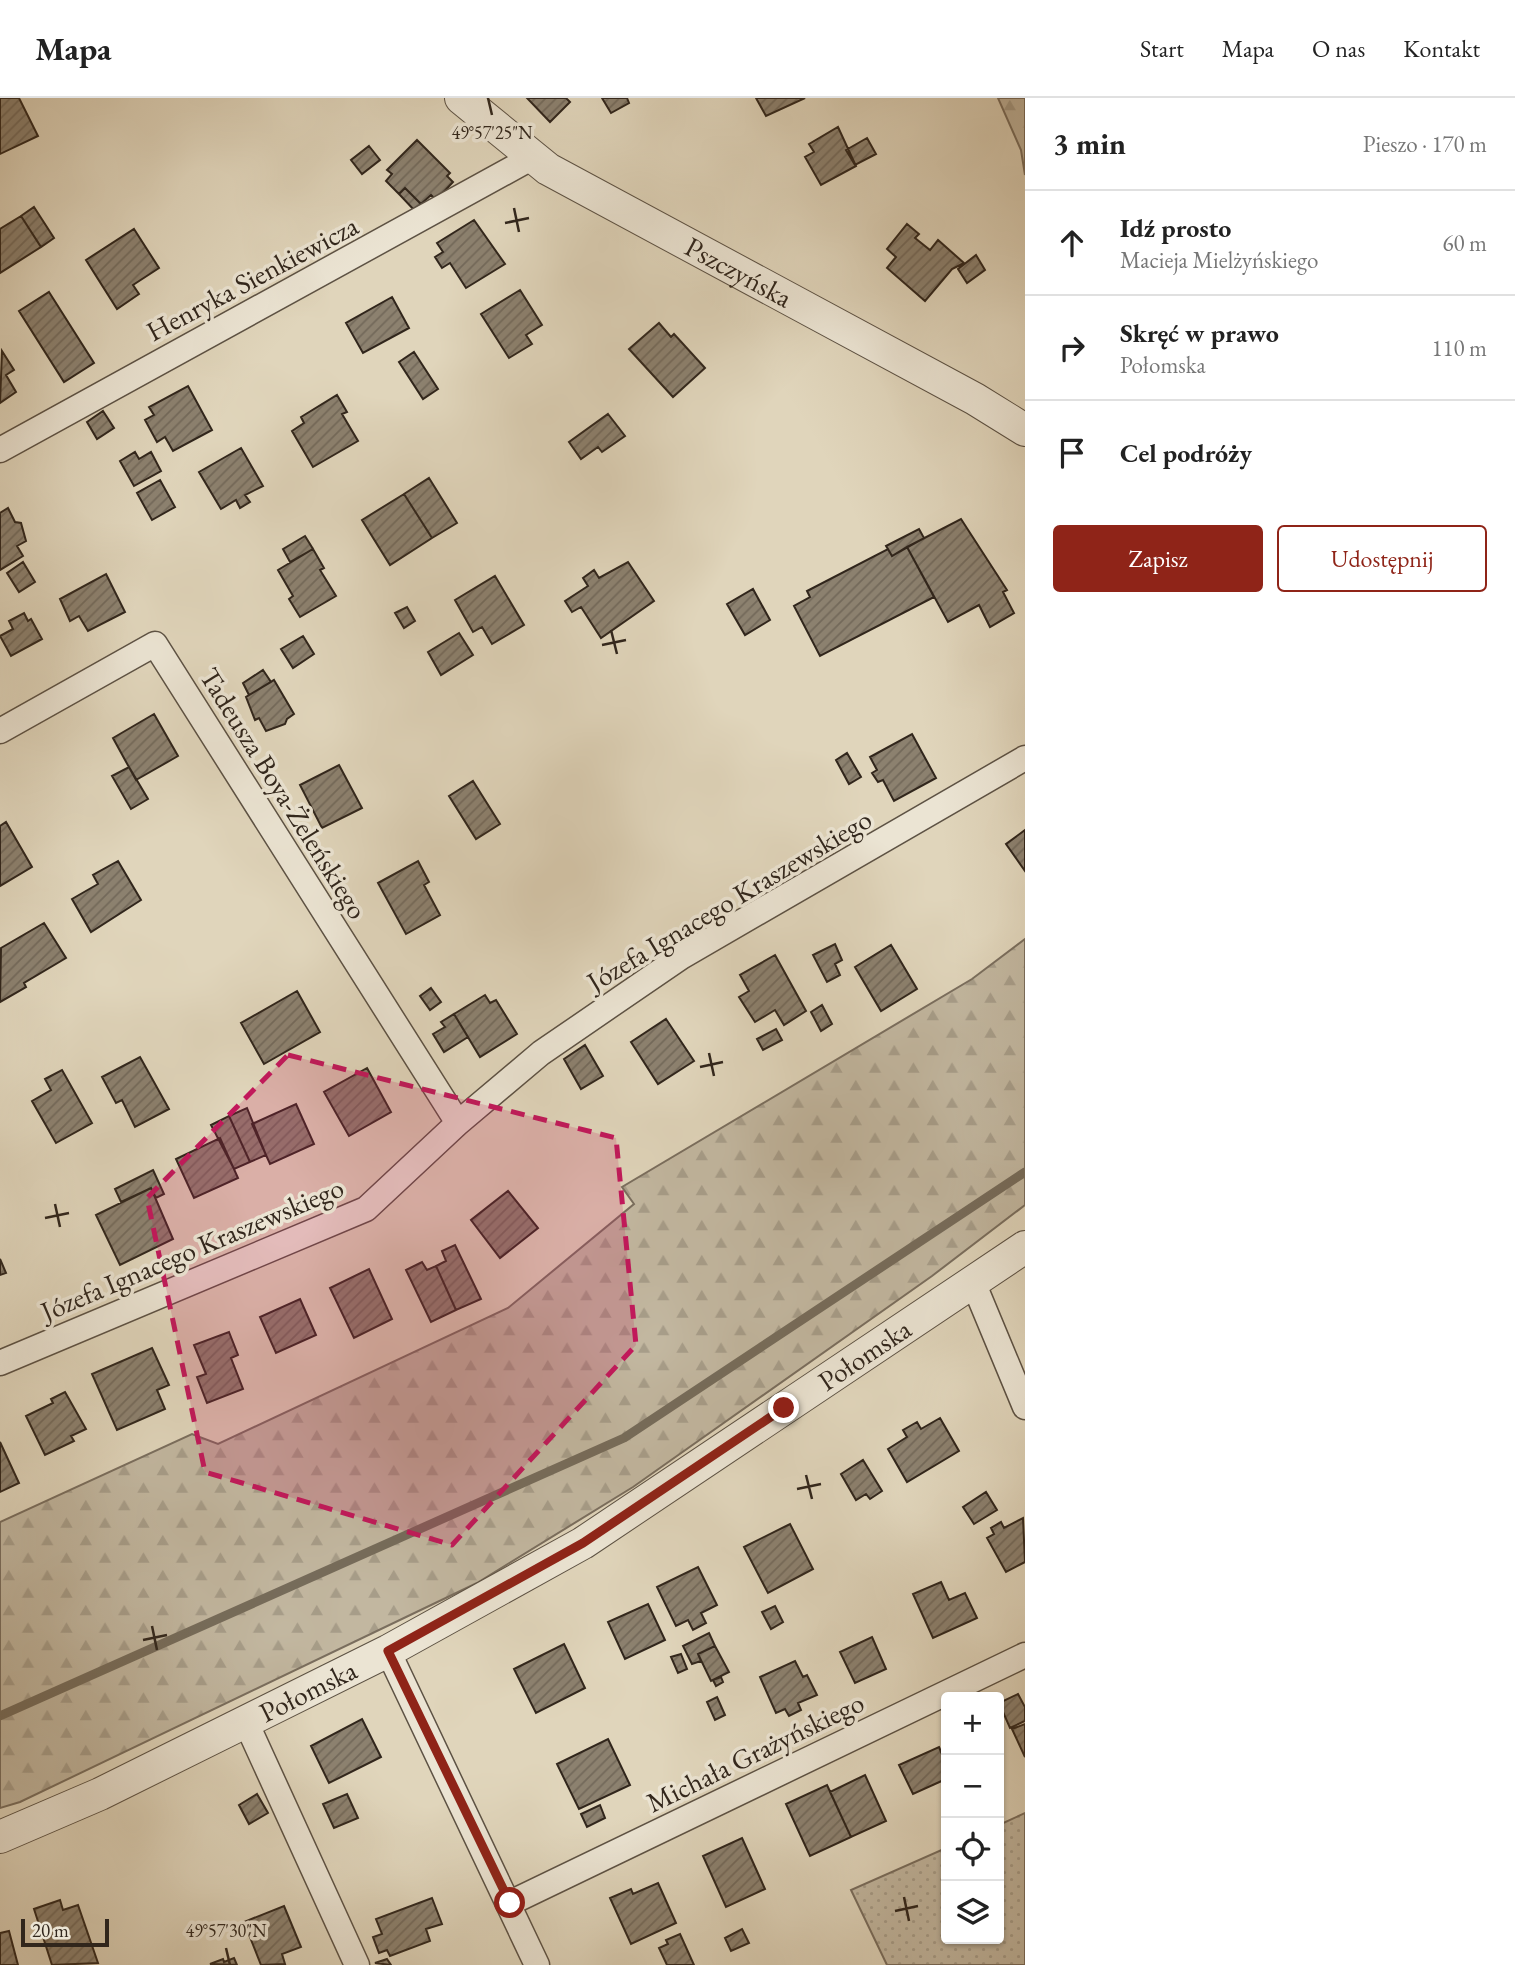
<!DOCTYPE html>
<html lang="pl">
<head>
<meta charset="utf-8">
<style>
	body { margin:0; font-family:"EB Garamond",serif; background:#f6f6f6; color:#222 }
	.controls { position:absolute; right:21px; bottom:21px; display:grid; overflow:hidden; border-radius:7px; box-shadow:0 2px 5px #0004 }
	.controls button { width:63px; height:63px; display:grid; place-items:center; padding:0; border:0; border-bottom:2px solid #e0e0e0; background:#fff; color:#222; font:35px sans-serif }
	.scale { position:absolute; left:21px; bottom:18px; width:88px; box-sizing:border-box; padding-left:7px; border:4px solid #31261c; border-top:0; font-size:19px; line-height:24px; white-space:nowrap; color:#31261c; -webkit-text-stroke:5px #ebe4d3; paint-order:stroke }
	.stop { position:absolute; width:21px; height:21px; margin:-16px; border:5px solid #8f2418; border-radius:50%; background:#fff }
	.stop.end { background:#8f2418; border-color:#fff; box-shadow:0 2px 7px #0008 }
	.list { margin:0; padding:0; list-style:none }
	h2 { display:flex; justify-content:space-between; align-items:center; height:91px; margin:0; padding:0 28px; font-size:30px }
	h2 small { font-size:23px; font-weight:400; color:#767676 }
	.list li { display:grid; grid-template-columns:46px 1fr auto; gap:21px; align-items:center; box-sizing:border-box; height:105px; padding:0 28px; border-top:2px solid #e0e0e0 }
	.list b { display:block; font-size:26px; white-space:nowrap }
	.list p { margin:0; font-size:23px; white-space:nowrap; color:#767676 }
	.list em { font-size:23px; font-style:normal; color:#767676 }
	.actions { display:flex; gap:14px; padding:21px 28px }
	.actions a { flex:1; padding:16px 0; border:2px solid #8f2418; border-radius:7px; text-align:center; font-size:24px; color:#8f2418 }
	.actions .main { background:#8f2418; color:#fff }
	.icon { flex:none; width:38px; height:38px; fill:none; stroke:currentColor; stroke-width:2; stroke-linecap:round; stroke-linejoin:round }
	.map { position:relative; flex:none; width:1025px; height:1867px; overflow:hidden }
	header { display:flex; align-items:center; gap:42px; box-sizing:border-box; height:98px; padding:0 35px; background:#fff; border-bottom:2px solid #e0e0e0 }
	header strong { font-size:33px }
	nav { display:flex; gap:38px; margin-inline-start:auto; font-size:24px }
	main { display:flex }
	aside { flex:1; background:#fff }
	.map>svg:first-child { display:block }
	.forest { fill:url(#forest-firs); stroke:#7a6e5e; stroke-width:2 }
	.park { fill:url(#park-dots); stroke:#7a6e5e; stroke-width:2 }
	.lines { fill:none; stroke-linecap:round; stroke-linejoin:round }
	.stream { stroke:#766c5b; stroke-width:9 }
	.building { fill:url(#building-hatch); stroke:#31261c; stroke-width:2 }
	.minor-casing { stroke:#5d5244; stroke-width:27 }
	.tertiary-casing { stroke:#5d5244; stroke-width:34 }
	.minor { stroke:#ebe4d3; stroke-width:24 }
	.tertiary { stroke:#ebe4d3; stroke-width:32 }
	.route { stroke:#8f2418; stroke-width:9 }
	.marked { fill:#c2185b; fill-opacity:0.2; stroke:#c2185b; stroke-width:5; stroke-dasharray:14 9; stroke-linejoin:round }
	.ticks { fill:none; stroke:#31261c; stroke-width:2.5 }
	.labels { text-anchor:middle; dominant-baseline:central; stroke-width:7; stroke-linejoin:round; paint-order:stroke }
	.street-label { font-size:28px; fill:#31261c; stroke:#ebe4d3 }
	.ticks-label { font-size:18px; text-anchor:middle; fill:#31261c; stroke:#ebe4d3; stroke-width:7; stroke-linejoin:round; paint-order:stroke }
</style>
</head>
<body>
<header>
<strong>Mapa</strong>
<nav><a>Start</a><a>Mapa</a><a>O nas</a><a>Kontakt</a></nav>
</header>
<main>
<div class="map">
<svg width="1025" height="1867" viewBox="0 0 1025 1867">
	<defs>
		<pattern id="forest-firs" width="22" height="20" patternUnits="userSpaceOnUse" patternTransform="scale(1.75)"><rect width="22" height="20" fill="#c2b7a0"/><path d="M5 1l3.5 6h-7zM16 11l3.5 6h-7z" fill="#a79d89"/></pattern>
		<pattern id="park-dots" width="8" height="8" patternUnits="userSpaceOnUse" patternTransform="scale(1.75)"><rect width="8" height="8" fill="#c2b7a0"/><path d="M2 2h.1M6 6h.1" fill="none" stroke="#a79d89" stroke-width="1.8" stroke-linecap="round"/></pattern>
		<pattern id="building-hatch" width="6" height="6" patternUnits="userSpaceOnUse" patternTransform="scale(1.75)"><rect width="6" height="6" fill="#8c816f"/><path d="M-1 1l2-2M0 6l6-6M5 7l2-2" fill="none" stroke="#73695a"/></pattern>
	</defs>
	<rect width="100%" height="100%" fill="#e0d5bb"/>
	<filter id="stains"><feTurbulence type="fractalNoise" baseFrequency=".00286" numOctaves="4"/><feColorMatrix values="0 0 0 0 .2 0 0 0 0 .09 0 0 0 0 .02 0 0 0 .5 -.17"/></filter>
	<radialGradient id="worn" r=".72"><stop offset=".6" stop-color="#630" stop-opacity="0"/><stop offset="1" stop-color="#630" stop-opacity=".3"/></radialGradient>
	<path class="forest" d="M998,0H1025V77L1021,52Z
		M1025,841V1107L932,1178L633,1389L477,1485L20,1704L0,1710V1424L192,1336L218,1346L508,1210L634,1106L622,1089L972,881Z"/>
	<path class="park" d="M1025,1715V1867H887L851,1792L946,1750V1841H999V1727Z"/>
	<g class="lines">
		<path class="stream" d="M0,1618L624,1340L1025,1074"/>
	</g>
	<path class="building" d="M0,0H19L38,38L0,56Z
		M527,0H566L570,4L550,24Z
		M602,0H627L629,5L611,15Z
		M756,0H805L766,18Z
		M838,29L856,68L821,87L805,59L814,54L809,46Z
		M867,40L876,56L855,67L846,52Z
		M417,42L450,75L447,78L453,84L436,102L431,97L421,106L405,90L399,96L386,83L392,76L387,72Z
		M369,48L380,62L362,76L351,62Z
		M405,90L421,106L415,113L399,96Z
		M34,109L54,140L41,149L21,118Z
		M21,118L41,149L0,175V131Z
		M474,122L505,166L466,190L450,165L442,170L435,159L443,154L437,145Z
		M907,126L919,136L915,140L930,152L938,142L964,165L952,171L925,203L887,170L896,159L887,151Z
		M134,131L159,170L133,187L139,196L117,211L86,162Z
		M976,157L985,172L967,185L958,171Z
		M520,192L542,227L526,237L532,246L509,260L481,216Z
		M49,194L94,265L64,284L19,213Z
		M392,199L409,230L363,255L346,225Z
		M659,225L671,239L674,236L705,270L673,299L629,251Z
		M2,253L14,272L6,277L16,294L0,305Z
		M414,254L438,291L423,301L399,264Z
		M188,288L212,332L173,353L165,339L157,344L145,322L154,317L149,309Z
		M337,297L347,314L342,316L358,343L313,369L292,333L304,325L301,319Z
		M103,313L114,330L97,341L87,324Z
		M608,316L625,338L602,354L598,349L581,361L569,344Z
		M241,350L263,388L245,397L250,404L240,410L236,402L221,411L199,374Z
		M135,354L139,361L151,354L161,373L134,388L120,363Z
		M429,380L457,425L432,440L404,396Z
		M160,382L175,409L152,422L137,395Z
		M404,396L432,440L390,467L362,422Z
		M8,410L15,424L21,425L26,443L17,448L23,458L0,472V415Z
		M961,421L1007,492L1003,494L1014,515L990,529L979,507L948,524L907,449Z
		M919,431L924,440L892,458L886,448Z
		M305,438L313,451L290,464L283,451Z
		M907,449L934,499L820,558L794,508L810,499L807,493L888,451L892,458Z
		M313,451L324,470L320,472L336,498L300,519L289,501L293,498L278,472Z
		M23,464L35,484L19,494L7,475Z
		M628,464L654,503L601,540L581,509L572,514L565,503L588,488L583,480L594,472L599,480Z
		M106,476L125,514L88,533L79,518L70,523L60,501Z
		M495,478L524,527L492,546L482,529L473,534L455,502Z
		M753,491L770,522L745,537L727,506Z
		M407,509L415,523L404,530L395,515Z
		M24,515L28,523L31,521L42,541L11,558L0,538L13,531L9,523Z
		M459,535L473,557L441,577L428,554Z
		M303,538L314,556L293,570L281,551Z
		M263,572L271,584L249,597L243,585Z
		M274,582L294,616L287,621L285,626L266,633L259,620L255,622L246,599Z
		M154,616L178,658L136,682L113,640Z
		M912,636L936,680L894,703L883,682L878,684L872,675L877,672L870,659Z
		M847,655L861,679L849,686L836,662Z
		M339,667L362,710L322,730L300,687Z
		M129,669L148,701L131,711L112,678Z
		M473,683L500,726L476,741L449,698Z
		M6,724L32,769L0,788V728Z
		M1025,732V773L1006,746Z
		M118,763L141,802L91,834L72,801L98,786L93,777Z
		M418,763L429,784L424,787L440,817L406,836L378,785Z
		M44,825L66,860L24,885L26,889L0,904L1,850Z
		M835,846L842,862L835,866L840,877L827,884L813,857Z
		M891,847L917,891L881,913L855,869Z
		M775,857L806,913L784,927L775,912L755,924L739,899L749,893L740,877Z
		M431,890L441,904L430,912L420,898Z
		M297,893L320,934L264,966L241,925Z
		M485,897L490,905L496,902L517,936L480,959L454,916Z
		M822,907L832,926L821,933L811,914Z
		M454,916L468,939L444,954L433,936L445,929L441,924Z
		M666,921L694,963L658,986L631,944Z
		M776,931L782,942L763,952L757,941Z
		M585,947L603,978L581,991L564,961Z
		M140,959L169,1011L135,1029L122,1002L116,1005L102,979Z
		M367,970L391,1014L349,1038L324,994Z
		M62,972L92,1025L56,1045L32,1003L51,992L45,981Z
		M296,1006L314,1046L270,1066L252,1026Z
		M247,1010L266,1057L250,1064L229,1018Z
		M229,1018L250,1064L234,1071L211,1027Z
		M220,1040L238,1080L194,1100L176,1061Z
		M153,1072L164,1096L156,1100L151,1090L121,1104L115,1091Z
		M151,1090L173,1141L120,1167L96,1117Z
		M508,1093L538,1130L500,1160L471,1122Z
		M455,1147L481,1201L456,1212L436,1168L446,1163L442,1153Z
		M0,1161L6,1175L0,1177Z
		M422,1164L427,1172L436,1168L456,1212L431,1224L406,1172Z
		M369,1171L392,1221L354,1240L330,1190Z
		M300,1201L316,1237L276,1255L260,1219Z
		M229,1234L238,1257L231,1260L243,1291L207,1305L197,1279L206,1276L194,1247Z
		M152,1250L169,1287L157,1292L165,1311L117,1332L92,1276Z
		M65,1294L86,1331L71,1338L74,1343L45,1357L26,1318L53,1305L51,1301Z
		M940,1320L959,1353L907,1384L888,1351L907,1339L903,1332L917,1324L921,1331Z
		M0,1344L19,1385L0,1394Z
		M863,1362L882,1393L870,1401L866,1396L856,1402L841,1376Z
		M986,1394L997,1412L974,1426L963,1409Z
		M1023,1420L1025,1464L1006,1474L987,1440L994,1436L991,1430L1001,1424L1004,1430Z
		M790,1426L813,1471L768,1495L744,1449Z
		M698,1469L717,1507L701,1515L706,1525L693,1532L688,1522L676,1528L657,1489Z
		M941,1484L949,1502L965,1495L977,1520L933,1540L913,1496Z
		M648,1506L665,1542L625,1561L608,1524Z
		M775,1508L783,1524L771,1531L762,1514Z
		M709,1535L715,1548L698,1556L701,1563L692,1566L683,1548Z
		M872,1539L886,1571L855,1585L840,1554Z
		M564,1546L585,1590L536,1615L514,1571Z
		M715,1548L729,1574L711,1583L698,1556Z
		M681,1556L687,1571L678,1575L671,1559Z
		M795,1563L803,1579L807,1577L817,1597L798,1605L801,1612L789,1618L785,1611L776,1615L760,1579Z
		M721,1579L723,1584L716,1588L713,1582Z
		M1018,1596L1025,1609V1623L1010,1630L999,1605Z
		M717,1599L725,1617L715,1622L707,1604Z
		M362,1621L381,1659L329,1685L311,1648Z
		M1025,1626V1659L1012,1631Z
		M608,1641L630,1687L579,1711L557,1666Z
		M939,1649L946,1666V1681L913,1696L899,1667Z
		M865,1677L886,1723L851,1739L830,1694Z
		M827,1687L851,1739L810,1758L786,1706Z
		M257,1696L268,1715L249,1726L239,1707Z
		M347,1696L358,1720L334,1730L323,1706Z
		M600,1707L605,1720L587,1729L581,1716Z
		M742,1740L765,1791L726,1809L703,1758Z
		M658,1785L676,1825L631,1846L610,1800L631,1791L633,1796Z
		M432,1800L442,1826L426,1831L430,1843L390,1858L387,1852L379,1855L373,1839L382,1836L376,1821Z
		M60,1802L63,1812L78,1807L98,1865L52,1867L34,1811Z
		M284,1808L301,1849L282,1856L285,1866L261,1867L244,1824Z
		M742,1831L749,1845L731,1853L725,1840Z
		M9,1833L18,1867H0V1835Z
		M680,1836L694,1867H667L659,1850L668,1846L666,1842Z
		M234,1860L237,1867L210,1866L223,1861L224,1864Z
		M387,1861L391,1867L375,1865Z"/>
	<g class="lines">
		<g class="minor-casing">
			<path id="minor" d="M0,352L533,59
				M0,633L155,546L458,1025
				M973,1184L1025,1309
				M0,1265L366,1111L458,1025L541,955L681,859L1025,660
				M388,1553L537,1867
				M245,1622L357,1867
				M510,1805L1025,1557"/>
		</g>
		<g class="tertiary-casing">
			<g id="tertiary">
				<path id="s1" d="M461,0L548,71L975,301L1025,332"/>
				<path id="s2" d="M0,1739L100,1696L388,1553L583,1445L1025,1149"/>
			</g>
		</g>
		<use href="#minor" class="minor"/>
		<use href="#tertiary" class="tertiary"/>
	</g>
	<g class="lines">
		<path class="route" d="M510,1805L388,1553L583,1445L784,1310"/>
	</g>
	<path class="marked" d="M288,957L616,1040L636,1247L452,1447L205,1374L147,1100Z"/>
	<path class="ticks" d="M488,0L492,17M514,110L519,134M505,125L529,120M611,532L617,556M602,547L626,542M709,955L714,978M700,969L723,964M55,1106L60,1129M45,1120L69,1115M806,1377L812,1401M797,1391L821,1386M152,1528L157,1552M143,1542L167,1537M904,1799L909,1823M895,1813L918,1808M226,1850L230,1867"/>
	<g class="labels">
		<g class="street-label">
			<text stroke="none"><textPath href="#s1" startOffset="329">Pszczyńska</textPath></text>
			<text transform="translate(252 180) rotate(-28)">Henryka Sienkiewicza</text>
			<text transform="translate(284 695) rotate(58)">Tadeusza Boya-Żeleńskiego</text>
			<text transform="translate(729 802) rotate(-31)">Józefa Ignacego Kraszewskiego</text>
			<text transform="translate(192 1151) rotate(-23)">Józefa Ignacego Kraszewskiego</text>
			<text stroke="none"><textPath href="#s2" startOffset="992">Połomska</textPath></text>
			<text stroke="none"><textPath href="#s2" startOffset="341">Połomska</textPath></text>
			<text transform="translate(755 1654) rotate(-26)">Michała Grażyńskiego</text>
		</g>
	</g>
	<g class="ticks-label">
		<text x="492" y="41">49°57'25"N</text>
		<text x="226" y="1839">49°57'30"N</text>
	</g>
	<rect width="100%" height="100%" filter="url(#stains)"/>
	<rect width="100%" height="100%" fill="url(#worn)"/>
</svg>
<div class="controls">
<button>+</button>
<button>−</button>
<button><svg class="icon" aria-label="locate" viewBox="0 0 24 24"><circle cx="12" cy="12" r="6"/><path d="M12 2v4M12 18v4M2 12h4M18 12h4"/></svg></button>
<button><svg class="icon" aria-label="layers" viewBox="0 0 24 24"><path d="M12 4l9 5-9 5-9-5zM3 14l9 5 9-5"/></svg></button>
</div>
<div class="scale">20 m</div>
<div class="stop" style="left:510px;top:1805px"></div>
<div class="stop end" style="left:784px;top:1310px"></div>
</div>
<aside>
<h2>3 min<small>Pieszo · 170 m</small></h2>
<ul class="list">
<li><svg class="icon" aria-label="ahead" viewBox="0 0 24 24"><path d="M12 20V5M6 11l6-6 6 6"/></svg><div><b>Idź prosto</b><p>Macieja Mielżyńskiego</p></div><em>60 m</em></li>
<li><svg class="icon" aria-label="right" viewBox="0 0 24 24"><path d="M7 20v-9h11M14 6l5 5-5 5"/></svg><div><b>Skręć w prawo</b><p>Połomska</p></div><em>110 m</em></li>
<li><svg class="icon" aria-label="arrive" viewBox="0 0 24 24"><path d="M6 21V4h12l-3 4 3 4H6"/></svg><div><b>Cel podróży</b></div></li>
</ul>
<div class="actions"><a class="main">Zapisz</a><a>Udostępnij</a></div>
</aside>
</main>
</body>
</html>
